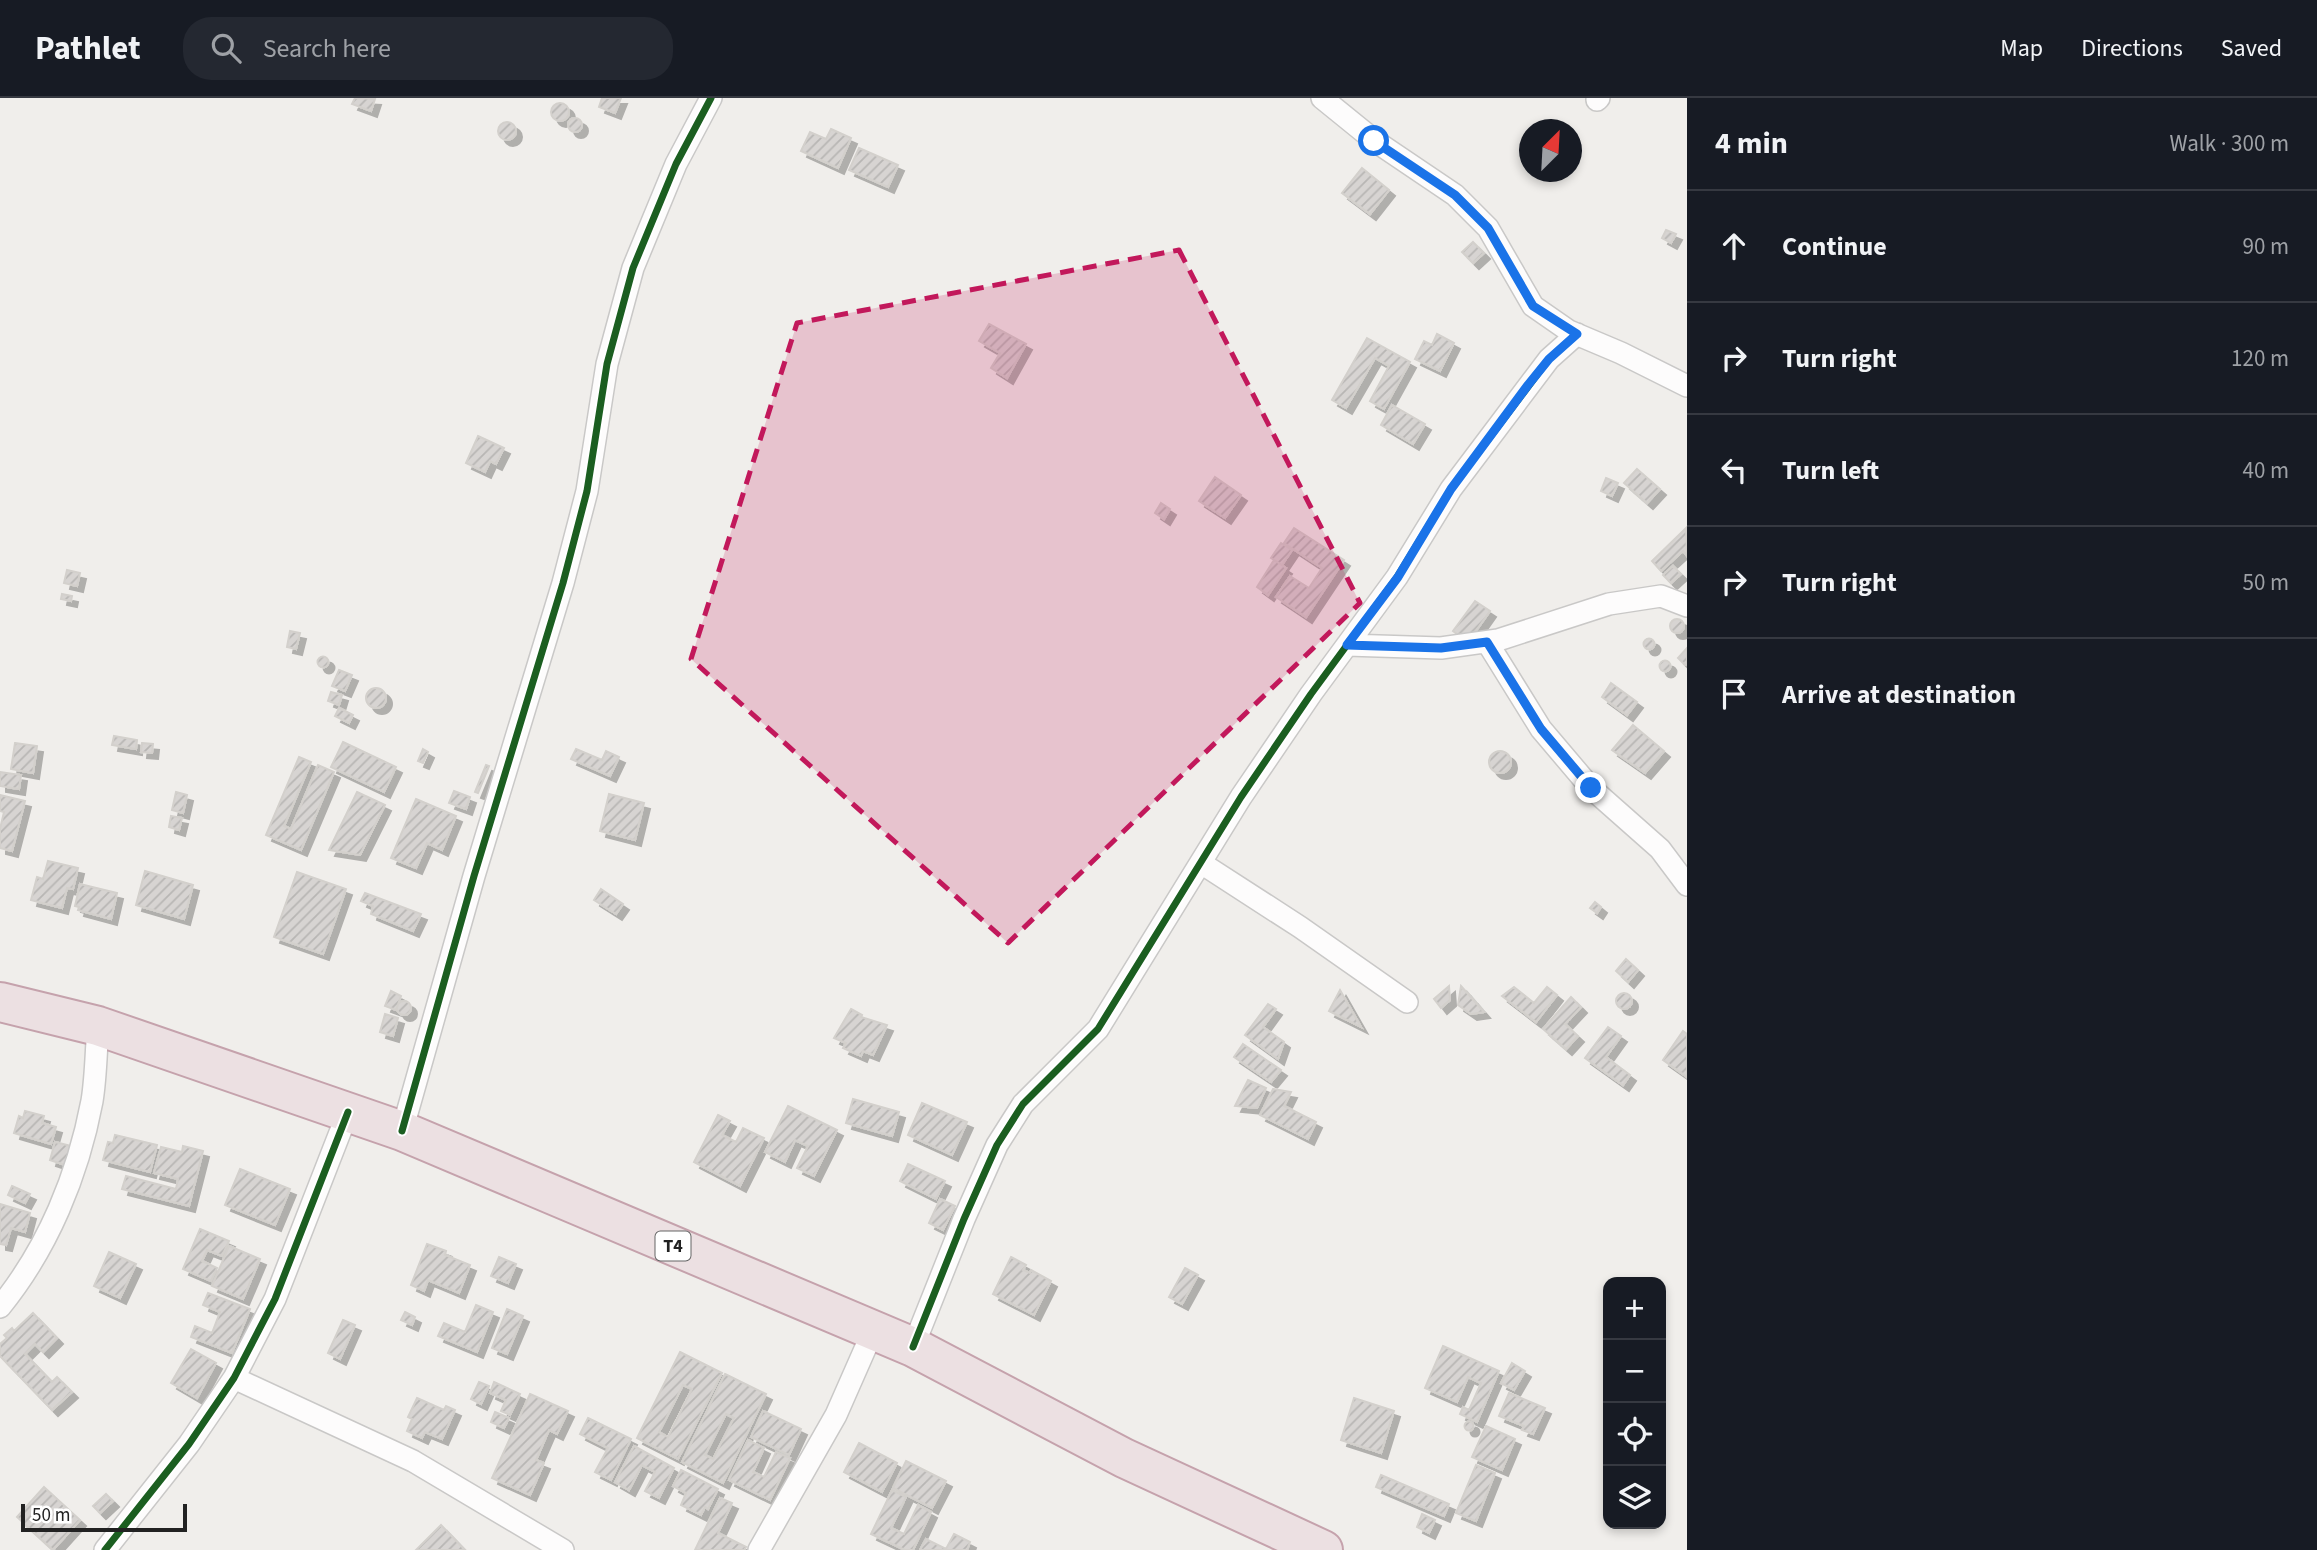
<!DOCTYPE html>
<html lang="en">
<head>
<meta charset="utf-8">
<style>
	body { margin:0; font-family:"Source Sans 3",sans-serif; background:#242831; color:#f1f3f6 }
	.controls { position:absolute; right:21px; bottom:21px; display:grid; overflow:hidden; border-radius:14px; box-shadow:0 4px 10px #0003 }
	.controls button { width:63px; height:63px; display:grid; place-items:center; padding:0; border:0; border-bottom:2px solid #363941; background:#171b24; color:#f1f3f6; font:35px sans-serif }
	.compass { position:absolute; left:1519px; top:21px; width:63px; height:63px; border-radius:50%; background:#171b24; box-shadow:0 4px 10px #0003; rotate:24deg }
	.scale { position:absolute; left:21px; bottom:18px; width:166px; box-sizing:border-box; padding-left:7px; border:4px solid #222; border-top:0; font-size:19px; line-height:24px; white-space:nowrap; color:#222; -webkit-text-stroke:5px #fff; paint-order:stroke }
	.stop { position:absolute; width:21px; height:21px; margin:-16px; border:5px solid #1a73e8; border-radius:50%; background:#fff }
	.stop.end { background:#1a73e8; border-color:#fff; box-shadow:0 2px 7px #0008 }
	.list { margin:0; padding:0; list-style:none }
	h2 { display:flex; justify-content:space-between; align-items:center; height:91px; margin:0; padding:0 28px; font-size:30px }
	h2 small { font-size:23px; font-weight:400; color:#9ea1a6 }
	.list li { display:grid; grid-template-columns:46px 1fr auto; gap:21px; align-items:center; box-sizing:border-box; height:112px; padding:0 28px; border-top:2px solid #363941 }
	.list b { display:block; font-size:26px; white-space:nowrap }
	.list em { font-size:23px; font-style:normal; color:#9ea1a6 }
	.icon { flex:none; width:38px; height:38px; fill:none; stroke:currentColor; stroke-width:2; stroke-linecap:round; stroke-linejoin:round }
	.map { position:relative; flex:none; width:1687px; height:1452px; overflow:hidden }
	header { display:flex; align-items:center; gap:42px; box-sizing:border-box; height:98px; padding:0 35px; background:#171b24; border-bottom:2px solid #363941 }
	header strong { font-size:33px }
	nav { display:flex; gap:38px; margin-inline-start:auto; font-size:24px }
	.search { width:490px; height:63px; background:#242831; display:flex; align-items:center; gap:18px; box-sizing:border-box; padding:0 24px; border-radius:28px; color:#9ea1a6; font-size:26px }
	main { display:flex }
	aside { flex:1; background:#171b24 }
	.map>svg:first-child { display:block }
	.building { fill:url(#building-hatch); stroke:#d3d0cc; stroke-width:2; fill-rule:evenodd; filter:url(#shadow) }
	.lines { fill:none; stroke-linecap:round; stroke-linejoin:round }
	.street-casing { stroke:#c9c8c7; stroke-width:24 }
	.highway-casing { stroke:#c5a2ac; stroke-width:42 }
	.street { stroke:#fdfcfc; stroke-width:21 }
	.highway { stroke:#ece0e2; stroke-width:38 }
	.cycleway-casing { stroke:#fff; stroke-width:11 }
	.cycleway { stroke:#1b5e20; stroke-width:7 }
	.route { stroke:#1a73e8; stroke-width:9 }
	.marked { fill:#c2185b; fill-opacity:0.2; stroke:#c2185b; stroke-width:5; stroke-dasharray:14 9; stroke-linejoin:round }
	.labels { text-anchor:middle; dominant-baseline:central; stroke-width:7; stroke-linejoin:round; paint-order:stroke }
	.shield { fill:#fff; stroke:#646464; stroke-width:2 }
	.shield-label { font-size:18px; font-weight:bold; fill:#222 }
</style>
</head>
<body>
<header>
<strong>Pathlet</strong>
<div class="search"><svg class="icon" aria-label="search" viewBox="0 0 24 24"><circle cx="10" cy="10" r="6"/><path d="M15 15l6 6"/></svg>Search here</div>
<nav><a>Map</a><a>Directions</a><a>Saved</a></nav>
</header>
<main>
<div class="map">
<svg width="1687" height="1452" viewBox="0 0 1687 1452">
	<defs>
		<pattern id="building-hatch" width="6" height="6" patternUnits="userSpaceOnUse" patternTransform="scale(1.75)"><rect width="6" height="6" fill="#d7d4d2"/><path d="M-1 1l2-2M0 6l6-6M5 7l2-2" fill="none" stroke="#b8b6b4"/></pattern>
		<filter id="shadow"><feDropShadow dx="6" dy="6" stdDeviation="0" flood-color="#0004"/></filter>
	</defs>
	<rect width="100%" height="100%" fill="#f0eeeb"/>
	<path class="building" d="M355,0L375,1L371,13L352,6Z
		M602,0H621L615,15L599,9Z
		M551 14a9 9 0 1 1 18 0a9 9 0 1 1-18 0Z
		M568 27a7 7 0 1 1 14 0a7 7 0 1 1-14 0Z
		M498 33a9 9 0 1 1 18 0a9 9 0 1 1-18 0Z
		M831,31L851,40L838,70L801,53L810,34L826,41Z
		M859,50L898,67L888,89L849,72Z
		M1362,70L1389,92L1370,116L1342,95Z
		M1666,132L1676,136L1671,145L1662,140Z
		M1473,144L1484,155L1473,165L1462,154Z
		M989,226L1026,246L1007,280L991,270L1000,255L979,243Z
		M1437,236L1454,245L1440,273L1415,261L1424,243L1432,247Z
		M1367,240L1410,264L1384,311L1370,303L1389,268L1375,260L1346,310L1332,302Z
		M1392,307L1425,326L1413,346L1381,327Z
		M478,338L504,350L496,366L490,363L485,374L466,365Z
		M1637,371L1660,391L1647,405L1624,385Z
		M1215,379L1241,397L1225,420L1199,403Z
		M1606,380L1618,385L1612,398L1601,393Z
		M1161,405L1170,411L1164,421L1155,415Z
		M1294,430L1344,462L1306,519L1276,499L1290,478L1309,490L1322,470L1284,445Z
		M1686,430L1687,458L1683,453L1661,473L1652,463Z
		M1281,445L1292,452L1282,467L1271,460Z
		M1274,462L1286,470L1268,497L1257,489Z
		M1673,468L1681,476L1671,485L1663,477Z
		M67,472L80,475L77,488L64,485Z
		M62,496L72,498L71,503L61,501Z
		M1475,503L1490,513L1468,544L1453,533Z
		M1670 528a7 7 0 1 1 14 0a7 7 0 1 1-14 0Z
		M290,533L300,535L296,551L287,549Z
		M1643.5 546a5.5 5.5 0 1 1 11 0a5.5 5.5 0 1 1-11 0Z
		M1687,550V566L1685,567L1678,560Z
		M317.5 564a5.5 5.5 0 1 1 11 0a5.5 5.5 0 1 1-11 0Z
		M1659.5 568a5.5 5.5 0 1 1 11 0a5.5 5.5 0 1 1-11 0Z
		M339,572L352,577L345,593L332,588Z
		M1611,585L1637,604L1627,617L1602,599Z
		M366 600a10 10 0 1 1 20 0a10 10 0 1 1-20 0Z
		M331,594L342,597L339,607L328,603Z
		M339,610L353,617L349,625L335,618Z
		M1633,627L1664,653L1645,675L1612,652Z
		M114,638L137,642L136,651L112,647Z
		M343,644L396,669L384,694L331,669Z
		M15,645L37,648L33,675L11,671Z
		M142,645L153,646L152,655L141,654Z
		M423,651L428,654L423,665L418,663Z
		M576,651L602,662L606,653L619,659L610,678L571,661Z
		M1489 664a11 11 0 1 1 22 0a11 11 0 1 1-22 0Z
		M299,659L311,664L284,728L291,731L318,667L334,674L301,752L266,737Z
		M486,667L489,668L478,695L475,694Z
		M0,674L21,677L19,691L0,688Z
		M454,693L470,699L466,711L449,705Z
		M176,694L187,697L183,715L172,712Z
		M357,694L385,707L360,757L329,752Z
		M609,696L644,705L635,742L600,733Z
		M0,697L25,703L12,753L0,750V731L4,714L0,713Z
		M416,701L456,718L442,752L427,745L416,770L391,760Z
		M171,718L182,720L179,732L169,729Z
		M48,763L78,770L73,791L67,790L62,810L31,802L37,779L43,781Z
		M145,773L193,787L184,821L136,807Z
		M297,774L346,791L323,856L274,839Z
		M80,786L117,795L111,821L78,812L79,809L75,808Z
		M601,791L623,806L616,816L594,802Z
		M365,795L421,816L413,833L371,816L373,808L361,803Z
		M1595,804L1601,809L1597,815L1590,810Z
		M1626,861L1638,872L1628,884L1616,873Z
		M1449,888L1450,902L1441,910L1434,901Z
		M1461,888L1484,914L1471,916L1458,907Z
		M1514,889L1534,905L1547,889L1557,897L1536,924L1502,898Z
		M1340,892L1361,929L1329,913Z
		M391,893L401,898L396,912L385,908Z
		M1616 903a8 8 0 1 1 16 0a8 8 0 1 1-16 0Z
		M1571,899L1581,909L1565,926L1578,938L1566,951L1543,931Z
		M397 910a7 7 0 1 1 14 0a7 7 0 1 1-14 0Z
		M1268,906L1276,911L1263,929L1284,944L1278,961L1245,937Z
		M851,911L862,917L861,919L887,927L873,957L863,953L861,958L843,950L846,945L834,940Z
		M385,916L398,920L393,938L380,934Z
		M1608,929L1621,938L1606,959L1630,977L1623,987L1585,960Z
		M1683,933L1687,936V979L1663,962Z
		M1243,946L1281,972L1271,984L1234,959Z
		M1248,982L1266,990L1257,1010L1235,1008Z
		M1273,991L1291,994L1284,1008L1316,1024L1308,1041L1260,1017Z
		M853,1001L899,1014L892,1038L846,1025Z
		M922,1005L967,1024L952,1057L908,1037Z
		M788,1008L837,1032L814,1078L797,1070L808,1048L795,1042L785,1064L765,1054Z
		M25,1013L44,1018L42,1025L56,1029L51,1046L14,1035L19,1018L23,1020Z
		M718,1017L730,1023L722,1037L736,1044L743,1030L764,1040L740,1088L694,1064Z
		M115,1037L157,1047L150,1074L103,1062L108,1044L113,1045Z
		M55,1044L71,1048L65,1067L50,1062Z
		M183,1048L203,1053L189,1108L122,1091L126,1078L176,1091L178,1081L154,1075L161,1049L182,1054Z
		M908,1066L945,1083L936,1101L900,1083Z
		M240,1071L290,1091L275,1127L225,1107Z
		M12,1088L30,1096L25,1105L8,1097Z
		M940,1101L955,1108L943,1132L929,1125Z
		M0,1106L30,1115L25,1134L11,1130L6,1147L0,1146Z
		M200,1131L229,1143L222,1158L207,1152L202,1163L217,1170L211,1183L183,1171Z
		M427,1146L446,1153L445,1157L470,1167L459,1195L428,1182L424,1193L411,1187Z
		M229,1148L260,1161L243,1201L212,1188Z
		M109,1154L136,1166L120,1200L94,1188Z
		M499,1159L516,1166L508,1185L491,1178Z
		M1011,1159L1026,1167L1023,1172L1030,1175L1031,1172L1051,1183L1034,1217L993,1196Z
		M1185,1170L1198,1177L1182,1206L1169,1199Z
		M208,1195L250,1211L232,1255L191,1239L195,1228L212,1235L220,1214L203,1207Z
		M476,1207L493,1214L477,1254L438,1238L444,1225L465,1234Z
		M507,1211L523,1218L507,1256L492,1250Z
		M405,1214L415,1219L412,1227L401,1222Z
		M33,1215L57,1240L43,1254L35,1246L25,1256L52,1284L57,1279L72,1294L52,1312L0,1258V1246L7,1240L4,1237L12,1230L14,1233Z
		M343,1222L355,1227L340,1261L328,1255Z
		M1443,1248L1499,1273L1477,1324L1460,1316L1463,1309L1469,1312L1481,1285L1468,1279L1457,1304L1425,1290Z
		M191,1251L216,1265L197,1300L171,1285Z
		M680,1254L722,1275L678,1361L637,1340ZM683,1287L692,1291L668,1339L659,1334Z
		M1512,1265L1525,1273L1514,1292L1501,1285Z
		M725,1276L766,1296L723,1385L682,1364ZM726,1316L734,1320L713,1361L705,1357Z
		M479,1284L489,1288L481,1306L471,1301Z
		M494,1284L520,1296L510,1317L501,1313L506,1302L490,1295Z
		M1509,1295L1545,1310L1533,1336L1522,1332L1524,1328L1499,1318Z
		M530,1296L568,1313L557,1336L549,1332L536,1362L544,1365L530,1397L492,1380Z
		M417,1300L444,1312L446,1308L455,1312L442,1341L425,1334L422,1340L407,1333L412,1321L408,1319Z
		M1354,1300L1394,1313L1381,1355L1341,1342Z
		M763,1313L801,1331L789,1357L751,1339Z
		M495,1314L509,1320L504,1330L491,1324Z
		M588,1320L631,1341L611,1382L595,1374L608,1350L580,1336Z
		M1464.5 1328a4.5 4.5 0 1 1 9 0a4.5 4.5 0 1 1-9 0Z
		M1486,1328L1515,1341L1502,1372L1472,1359Z
		M748,1342L764,1350L753,1374L764,1379L776,1354L790,1360L770,1402L729,1382Z
		M859,1345L897,1365L882,1394L844,1374Z
		M634,1348L674,1370L659,1400L645,1393L655,1374L642,1367L629,1392L615,1384Z
		M906,1363L946,1383L932,1410L893,1390Z
		M1476,1367L1495,1375L1476,1423L1456,1415Z
		M681,1372L718,1391L708,1411L705,1409L701,1417L681,1407L686,1395L673,1388Z
		M1381,1377L1449,1406L1444,1418L1376,1389Z
		M44,1389L80,1422L53,1452L17,1419Z
		M892,1392L906,1399L891,1430L904,1436L918,1407L931,1414L913,1452H905L871,1436Z
		M106,1396L113,1403L100,1415L93,1408Z
		M720,1400L732,1405L718,1435L746,1449L744,1452H695Z
		M1422,1416L1435,1422L1429,1435L1417,1429Z
		M441,1427L465,1452H416Z
		M954,1436L970,1444L967,1452H920L926,1441L946,1451Z"/>
	<g class="lines">
		<g class="street-casing">
			<path id="street" d="M1322,0L1375,43L1455,97L1488,130L1533,208L1569,233L1621,255L1687,288
				M1597,2L1599,0
				M1487,544L1541,631L1591,690L1660,751L1687,787
				M1347,547L1441,550L1498,542L1609,506L1661,498L1687,508
				M1201,765L1300,829L1407,904
				M402,1033L474,778L563,485L587,393L607,266L633,170L676,66L711,0
				M0,1209C48,1150 78,1077 92,1003C96,979 96,953 98,928
				M913,1249L964,1121L997,1047L1023,1006L1098,931L1241,699L1311,596L1397,479L1451,391L1549,261L1577,236
				M234,1280L413,1363L563,1452
				M105,1452L189,1346L234,1280L275,1201L348,1014
				M759,1452L836,1317L873,1233"/>
		</g>
		<g class="highway-casing">
			<path id="highway" d="M0,904L98,928L402,1033L913,1249L1124,1360L1323,1452"/>
		</g>
		<use href="#street" class="street"/>
		<use href="#highway" class="highway"/>
		<g class="cycleway-casing">
			<path id="cycleway" d="M402,1033L474,778L563,485L587,393L607,266L633,170L676,66L711,0
				M913,1249L964,1121L997,1047L1023,1006L1098,931L1241,699L1311,596L1397,479L1451,391L1549,261L1577,236
				M105,1452L189,1346L234,1280L275,1201L348,1014"/>
		</g>
		<use href="#cycleway" class="cycleway"/>
	</g>
	<g class="lines">
		<path class="route" d="M1374,43L1455,97L1488,130L1533,208L1577,236L1549,261L1528,287L1451,391L1398,479L1347,547L1441,550L1487,544L1541,631L1591,690"/>
	</g>
	<path class="marked" d="M1179,152L1360,505L1008,845L691,561L797,225Z"/>
	<g class="labels">
		<rect class="shield" x="655.5" y="1133.5" width="35" height="29" rx="5"/>
		<g class="shield-label">
			<text x="673" y="1148">T4</text>
		</g>
	</g>
</svg>
<div class="controls">
<button>+</button>
<button>−</button>
<button><svg class="icon" aria-label="locate" viewBox="0 0 24 24"><circle cx="12" cy="12" r="6"/><path d="M12 2v4M12 18v4M2 12h4M18 12h4"/></svg></button>
<button><svg class="icon" aria-label="layers" viewBox="0 0 24 24"><path d="M12 4l9 5-9 5-9-5zM3 14l9 5 9-5"/></svg></button>
</div>
<svg class="compass" viewBox="-18 -18 36 36"><path d="M0-13l5 13h-10z" fill="#e53935"/><path d="M0 13l5-13h-10z" fill="#9ea1a6"/></svg>
<div class="scale">50 m</div>
<div class="stop" style="left:1374px;top:43px"></div>
<div class="stop end" style="left:1591px;top:690px"></div>
</div>
<aside>
<h2>4 min<small>Walk · 300 m</small></h2>
<ul class="list">
<li><svg class="icon" aria-label="ahead" viewBox="0 0 24 24"><path d="M12 20V5M6 11l6-6 6 6"/></svg><div><b>Continue</b></div><em>90 m</em></li>
<li><svg class="icon" aria-label="right" viewBox="0 0 24 24"><path d="M7 20v-9h11M14 6l5 5-5 5"/></svg><div><b>Turn right</b></div><em>120 m</em></li>
<li><svg class="icon" aria-label="left" viewBox="0 0 24 24"><path d="M17 20v-9H6M10 6l-5 5 5 5"/></svg><div><b>Turn left</b></div><em>40 m</em></li>
<li><svg class="icon" aria-label="right" viewBox="0 0 24 24"><path d="M7 20v-9h11M14 6l5 5-5 5"/></svg><div><b>Turn right</b></div><em>50 m</em></li>
<li><svg class="icon" aria-label="arrive" viewBox="0 0 24 24"><path d="M6 21V4h12l-3 4 3 4H6"/></svg><div><b>Arrive at destination</b></div></li>
</ul>
</aside>
</main>
</body>
</html>
